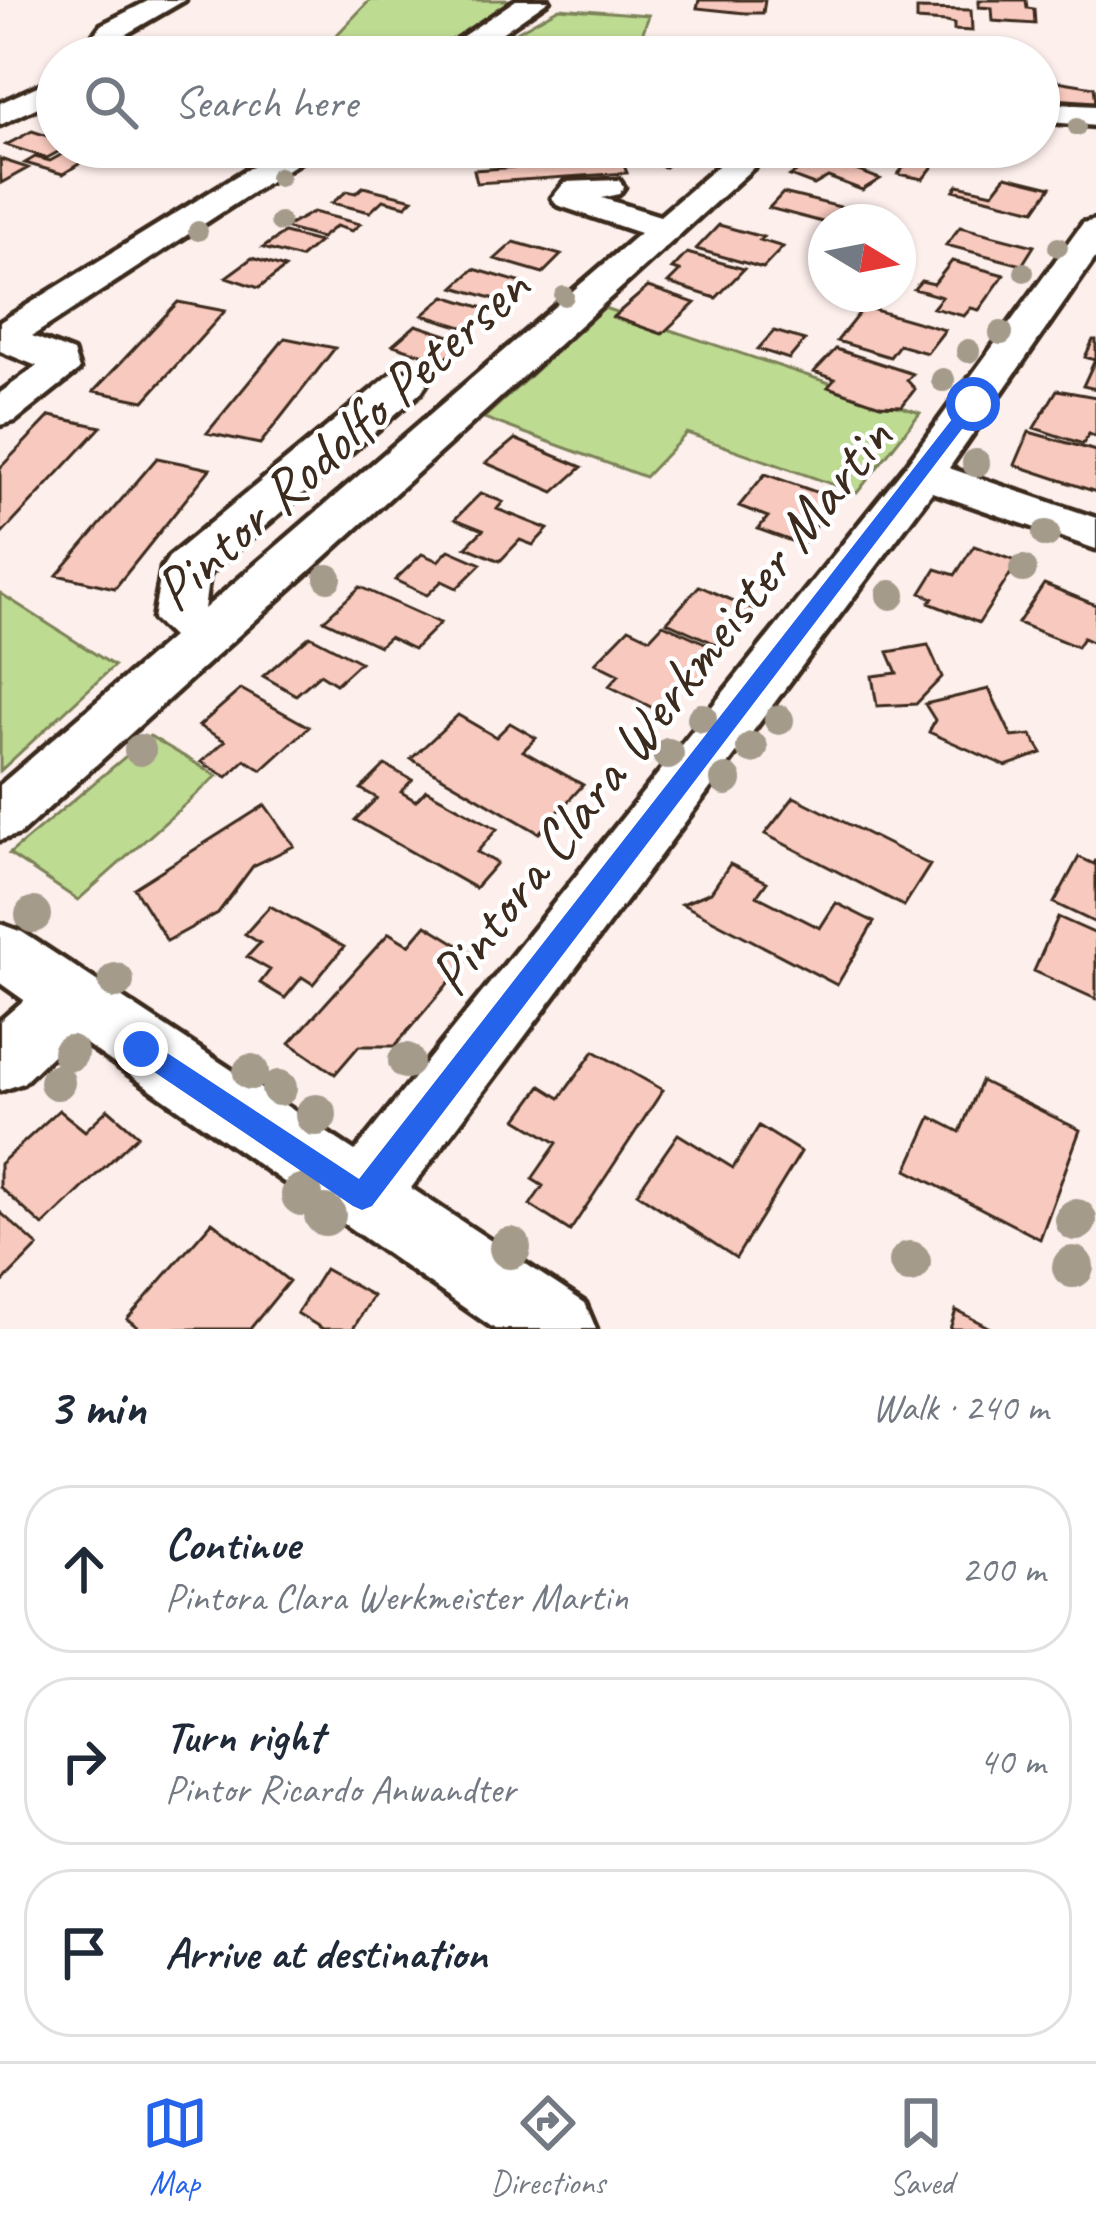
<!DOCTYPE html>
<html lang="en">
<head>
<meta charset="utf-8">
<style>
	body { margin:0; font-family:Caveat,sans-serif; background:#f6f6f7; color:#1f2937 }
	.compass { position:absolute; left:808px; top:204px; width:108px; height:108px; border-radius:50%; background:#fff; box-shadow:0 3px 9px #0004; rotate:100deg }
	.stop { position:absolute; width:36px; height:36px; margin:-27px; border:9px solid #2563eb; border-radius:50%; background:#fff }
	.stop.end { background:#2563eb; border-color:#fff; box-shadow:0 3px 12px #0008 }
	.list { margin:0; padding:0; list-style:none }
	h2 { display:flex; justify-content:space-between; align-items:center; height:156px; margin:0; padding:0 48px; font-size:51px }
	h2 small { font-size:39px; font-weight:400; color:#747a83 }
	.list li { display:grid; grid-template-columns:78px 1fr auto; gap:36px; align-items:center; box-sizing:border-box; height:168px; margin:0 24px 24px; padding:0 24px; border:3px solid #e0e1e3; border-radius:48px }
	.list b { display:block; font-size:45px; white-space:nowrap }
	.list p { margin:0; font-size:39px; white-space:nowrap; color:#747a83 }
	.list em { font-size:39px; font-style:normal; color:#747a83 }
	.icon { flex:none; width:66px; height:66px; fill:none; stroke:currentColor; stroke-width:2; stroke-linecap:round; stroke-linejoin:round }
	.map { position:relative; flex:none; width:1096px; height:1329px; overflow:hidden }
	.search { position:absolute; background:#fff; box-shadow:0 3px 9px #0004; left:36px; right:36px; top:36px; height:132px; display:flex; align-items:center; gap:30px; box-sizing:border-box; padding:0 42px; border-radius:66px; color:#747a83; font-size:45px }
	.sheet { height:732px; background:#fff }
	nav { display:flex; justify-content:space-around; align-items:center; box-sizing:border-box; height:168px; border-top:3px solid #e0e1e3; background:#fff; font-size:33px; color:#747a83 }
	nav a { display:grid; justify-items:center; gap:6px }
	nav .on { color:#2563eb }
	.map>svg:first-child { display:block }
	.green { fill:#bedb92; stroke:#7c8258; stroke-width:3 }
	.building { fill:#f8c9be; stroke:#3b2a1e; stroke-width:3 }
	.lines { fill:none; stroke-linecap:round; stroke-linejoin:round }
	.minor-casing { stroke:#3b2a1e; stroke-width:9 }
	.minor { fill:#fff; fill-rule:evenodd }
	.tree { fill:#a49b8b }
	.route { fill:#2563eb }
	.labels { text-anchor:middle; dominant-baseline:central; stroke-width:9; stroke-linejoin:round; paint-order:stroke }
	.street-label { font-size:60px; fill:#3b2a1e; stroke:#fff }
</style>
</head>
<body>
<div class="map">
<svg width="1096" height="1329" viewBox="0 0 1096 1329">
	<rect width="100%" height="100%" fill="#fdefec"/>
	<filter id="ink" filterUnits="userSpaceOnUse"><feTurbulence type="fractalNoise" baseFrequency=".00833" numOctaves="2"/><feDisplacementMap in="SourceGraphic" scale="24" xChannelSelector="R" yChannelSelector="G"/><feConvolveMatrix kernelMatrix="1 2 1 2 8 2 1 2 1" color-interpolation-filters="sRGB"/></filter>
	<g filter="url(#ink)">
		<path class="green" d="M370,0H516C495,15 471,39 447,49C411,63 362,61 328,44Z
			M559,8L649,15L634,57H482L481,52Z
			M604,308L920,413L857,493L687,433L645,477L484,418Z
			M0,593L114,666L0,771Z
			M150,736L217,776L78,900L9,854Z"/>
		<path class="building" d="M699,0H765L763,13H745L697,8Z
			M979,0H1026L1027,8L1034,9L1035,24L993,21L992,8L979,7Z
			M917,9L971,10L972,31L954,30V24L946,22L917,20Z
			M643,48L697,52L696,57H640Z
			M1039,78L1094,87L1096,102L1039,98Z
			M32,131L57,139V147H67L47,158L6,145Z
			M650,147H687L665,167L636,160Z
			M862,147H933L940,153L922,157L938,160L923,179L898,174L912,157L902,150L874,156Z
			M68,151L90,157L63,174L25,163L35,157L50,161Z
			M0,159L28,168L1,183Z
			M622,160L627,173L477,183L474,170Z
			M814,161L825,165L832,161L880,179L862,190L828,177L814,185L790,176Z
			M1006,176L1051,187L1035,210L954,190L958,185L993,193Z
			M363,187L413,199L406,206L383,200L370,212L332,203L347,191L356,193Z
			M783,193L869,214L862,222L826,223L769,208Z
			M313,212L360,224L352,231L336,226L321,238L284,228Z
			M719,225L763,237L760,240L783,247L763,268L696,249Z
			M960,227L1034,246L1022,265L946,245Z
			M284,233L319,242L300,258L263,248Z
			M514,242L561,255L543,273L495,259Z
			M687,253L744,269L716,298L668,283L680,271L672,269Z
			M252,258L285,268L259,288L226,277Z
			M952,261L1004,275L979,310L971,308L964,316L933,308L942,297L914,289L921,281L934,284Z
			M474,269L522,283L502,301L454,287Z
			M648,287L695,303L662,334L613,317Z
			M445,296L493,311L472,330L423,315Z
			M178,302L225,311L144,401L94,391Z
			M864,307L945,330L927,353L899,345L890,357L837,341Z
			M416,325L465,341L443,361L393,345Z
			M774,331L805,340L789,359L758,349Z
			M285,338L335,348L260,444L207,433Z
			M1093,340H1096V389L1083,386L1095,360L1085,357Z
			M836,349L913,374L907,380L915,389L902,406L880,405L828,387L835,379L814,372Z
			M1057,390L1096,397V437L1089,434L1083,444L1034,428Z
			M50,416L101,427L0,536V468Z
			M1029,432L1096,451V492L1015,465Z
			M515,439L582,467L554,492L486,463Z
			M157,458L210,469L115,588L57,575Z
			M765,474L836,499L802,545L758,529L768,517L739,506Z
			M481,493L503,502L497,509L548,529L533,545L520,540L500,561L466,547L483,530L455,519Z
			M974,546L1018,562L979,623L929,603L933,598L921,593L936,569L955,575Z
			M449,550L481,564L457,588L442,581L427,595L395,580L422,554L438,561Z
			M1044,584L1096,605L1094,643L1083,638L1077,647L1018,623Z
			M699,586L754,610L723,647L667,622Z
			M360,587L440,623L414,649L389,637L379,646L324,620Z
			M663,624L714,647L710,652L720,657L691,690L679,685L657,710L609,686L619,675L595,663L629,628L650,638Z
			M310,636L360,662L336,684L320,674L296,695L263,676Z
			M928,645L942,677L916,704L877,706L872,676L897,673L888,652Z
			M241,689L309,727L262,770L245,760L227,777L201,762L225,741L199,726Z
			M989,689L1012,737L1031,735L1042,753L1006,766L929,732L935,720L925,704Z
			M458,715L496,737L510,723L536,738L523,751L583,785L539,833L411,759Z
			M385,765L412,780L401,792L416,801L426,790L497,829L477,852L497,863L475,888L355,820L377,798L361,789Z
			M794,797L930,865L904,906L765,834Z
			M265,805L294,846L253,866L218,913L167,941L134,888Z
			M1079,857L1094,864L1096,860V923L1054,903Z
			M730,864L767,882L757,896L820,928L836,903L874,922L837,985L682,904L711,892Z
			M270,906L344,947L313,984L302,977L285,998L260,983L270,970L247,957L260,943L245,934Z
			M1058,917L1096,934V999L1034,971Z
			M426,925L473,954L395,1046H359L335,1074L290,1043L389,933L409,945Z
			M594,1051L663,1090L570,1231L530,1205L543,1186L532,1179L557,1143L517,1119L541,1086L560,1098Z
			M981,1081L1080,1130L1040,1239L907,1170L931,1117L960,1132Z
			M108,1109L138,1135L43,1226L0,1187V1164L59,1110L85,1131Z
			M759,1126L801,1152L736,1258L637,1193L678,1134L733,1168Z
			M0,1212L38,1246L0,1285Z
			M212,1222L289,1281L250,1329H140L127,1319Z
			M325,1269L373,1296L353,1329H323L297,1313Z
			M956,1310L992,1329H950Z"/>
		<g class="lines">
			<g class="minor-casing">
				<path id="minor" d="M150,0H185L121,37L108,57H78L101,25Z
					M516,0H549L467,57H432Z
					M57,77V98L0,125V103Z
					M1039,103L1096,106V126L1039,121Z
					M283,147H322L32,336L73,352L79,370L15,421L0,425V393L37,366L0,351V322Z
					M740,147H776L20,834L0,840V785L172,637L153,619L162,568L169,557L391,374L406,371L421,374L427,383L421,392L209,574L204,609L640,233L557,205L552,198L565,182L619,180L624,187L619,194L602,198L660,216Z
					M1096,220V257L949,468L1096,518V549L932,492L411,1188L585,1303L596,1329H495L73,1035L23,1083L0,1091V1021L24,1000L0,983V924L22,932L355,1151L907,464L1083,223Z"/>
			</g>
			<use href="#minor" class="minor"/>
		</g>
		<g class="tree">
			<circle cx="1077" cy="127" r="9"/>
			<circle cx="279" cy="177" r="10"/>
			<circle cx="280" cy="222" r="10"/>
			<circle cx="198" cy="231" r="10"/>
			<circle cx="1058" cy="247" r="10"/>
			<circle cx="1024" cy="272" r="10"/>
			<circle cx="564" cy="296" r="10"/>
			<circle cx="1001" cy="333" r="12"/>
			<circle cx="968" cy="351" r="12"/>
			<circle cx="943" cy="380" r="12"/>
			<circle cx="976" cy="463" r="14"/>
			<circle cx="1046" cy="534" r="14"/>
			<circle cx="1023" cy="569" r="14"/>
			<circle cx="328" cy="578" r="14"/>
			<circle cx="891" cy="595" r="15"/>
			<circle cx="702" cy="718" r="15"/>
			<circle cx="779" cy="720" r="15"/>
			<circle cx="752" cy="748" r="16"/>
			<circle cx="140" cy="750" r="16"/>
			<circle cx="668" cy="754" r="16"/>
			<circle cx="726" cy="780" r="16"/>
			<circle cx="33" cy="915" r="18"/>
			<circle cx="116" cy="981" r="18"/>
			<circle cx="70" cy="1053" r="18"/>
			<circle cx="406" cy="1061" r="18"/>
			<circle cx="251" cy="1072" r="18"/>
			<circle cx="57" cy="1082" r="18"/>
			<circle cx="279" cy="1088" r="18"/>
			<circle cx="316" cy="1115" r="21"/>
			<circle cx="302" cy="1195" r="21"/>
			<circle cx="325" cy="1215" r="21"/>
			<circle cx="1076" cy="1220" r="21"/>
			<circle cx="510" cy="1248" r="21"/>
			<circle cx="910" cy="1262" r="21"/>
			<circle cx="1073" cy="1267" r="21"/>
		</g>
	</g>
	<path class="route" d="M967,400L981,404L372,1206L362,1210L353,1206L132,1057L128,1049L132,1041H149L359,1179Z"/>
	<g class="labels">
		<g class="street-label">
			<text transform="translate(341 438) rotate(-42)">Pintor Rodolfo Petersen</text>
			<text transform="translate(660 706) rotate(-52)">Pintora Clara Werkmeister Martin</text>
		</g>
	</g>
</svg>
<svg class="compass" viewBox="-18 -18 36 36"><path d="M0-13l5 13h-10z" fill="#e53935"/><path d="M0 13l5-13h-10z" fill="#747a83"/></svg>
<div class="stop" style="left:973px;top:404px"></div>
<div class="stop end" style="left:141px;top:1049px"></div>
<div class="search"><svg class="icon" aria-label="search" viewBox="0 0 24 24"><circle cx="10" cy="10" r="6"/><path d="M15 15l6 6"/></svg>Search here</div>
</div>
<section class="sheet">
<h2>3 min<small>Walk · 240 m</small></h2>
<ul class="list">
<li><svg class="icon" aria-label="ahead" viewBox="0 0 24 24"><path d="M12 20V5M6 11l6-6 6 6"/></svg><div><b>Continue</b><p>Pintora Clara Werkmeister Martin</p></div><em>200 m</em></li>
<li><svg class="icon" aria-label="right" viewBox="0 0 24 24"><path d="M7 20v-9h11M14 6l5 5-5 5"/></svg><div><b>Turn right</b><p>Pintor Ricardo Anwandter</p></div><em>40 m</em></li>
<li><svg class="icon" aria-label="arrive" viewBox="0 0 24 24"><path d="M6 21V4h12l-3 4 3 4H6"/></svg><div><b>Arrive at destination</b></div></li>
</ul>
</section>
<nav>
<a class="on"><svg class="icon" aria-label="map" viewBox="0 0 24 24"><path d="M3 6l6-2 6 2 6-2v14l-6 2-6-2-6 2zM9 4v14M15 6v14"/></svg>Map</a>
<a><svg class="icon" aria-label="directions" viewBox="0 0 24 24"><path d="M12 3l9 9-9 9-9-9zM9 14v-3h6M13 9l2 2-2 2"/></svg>Directions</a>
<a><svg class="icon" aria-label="saved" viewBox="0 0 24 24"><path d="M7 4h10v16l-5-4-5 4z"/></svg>Saved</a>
</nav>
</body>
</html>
